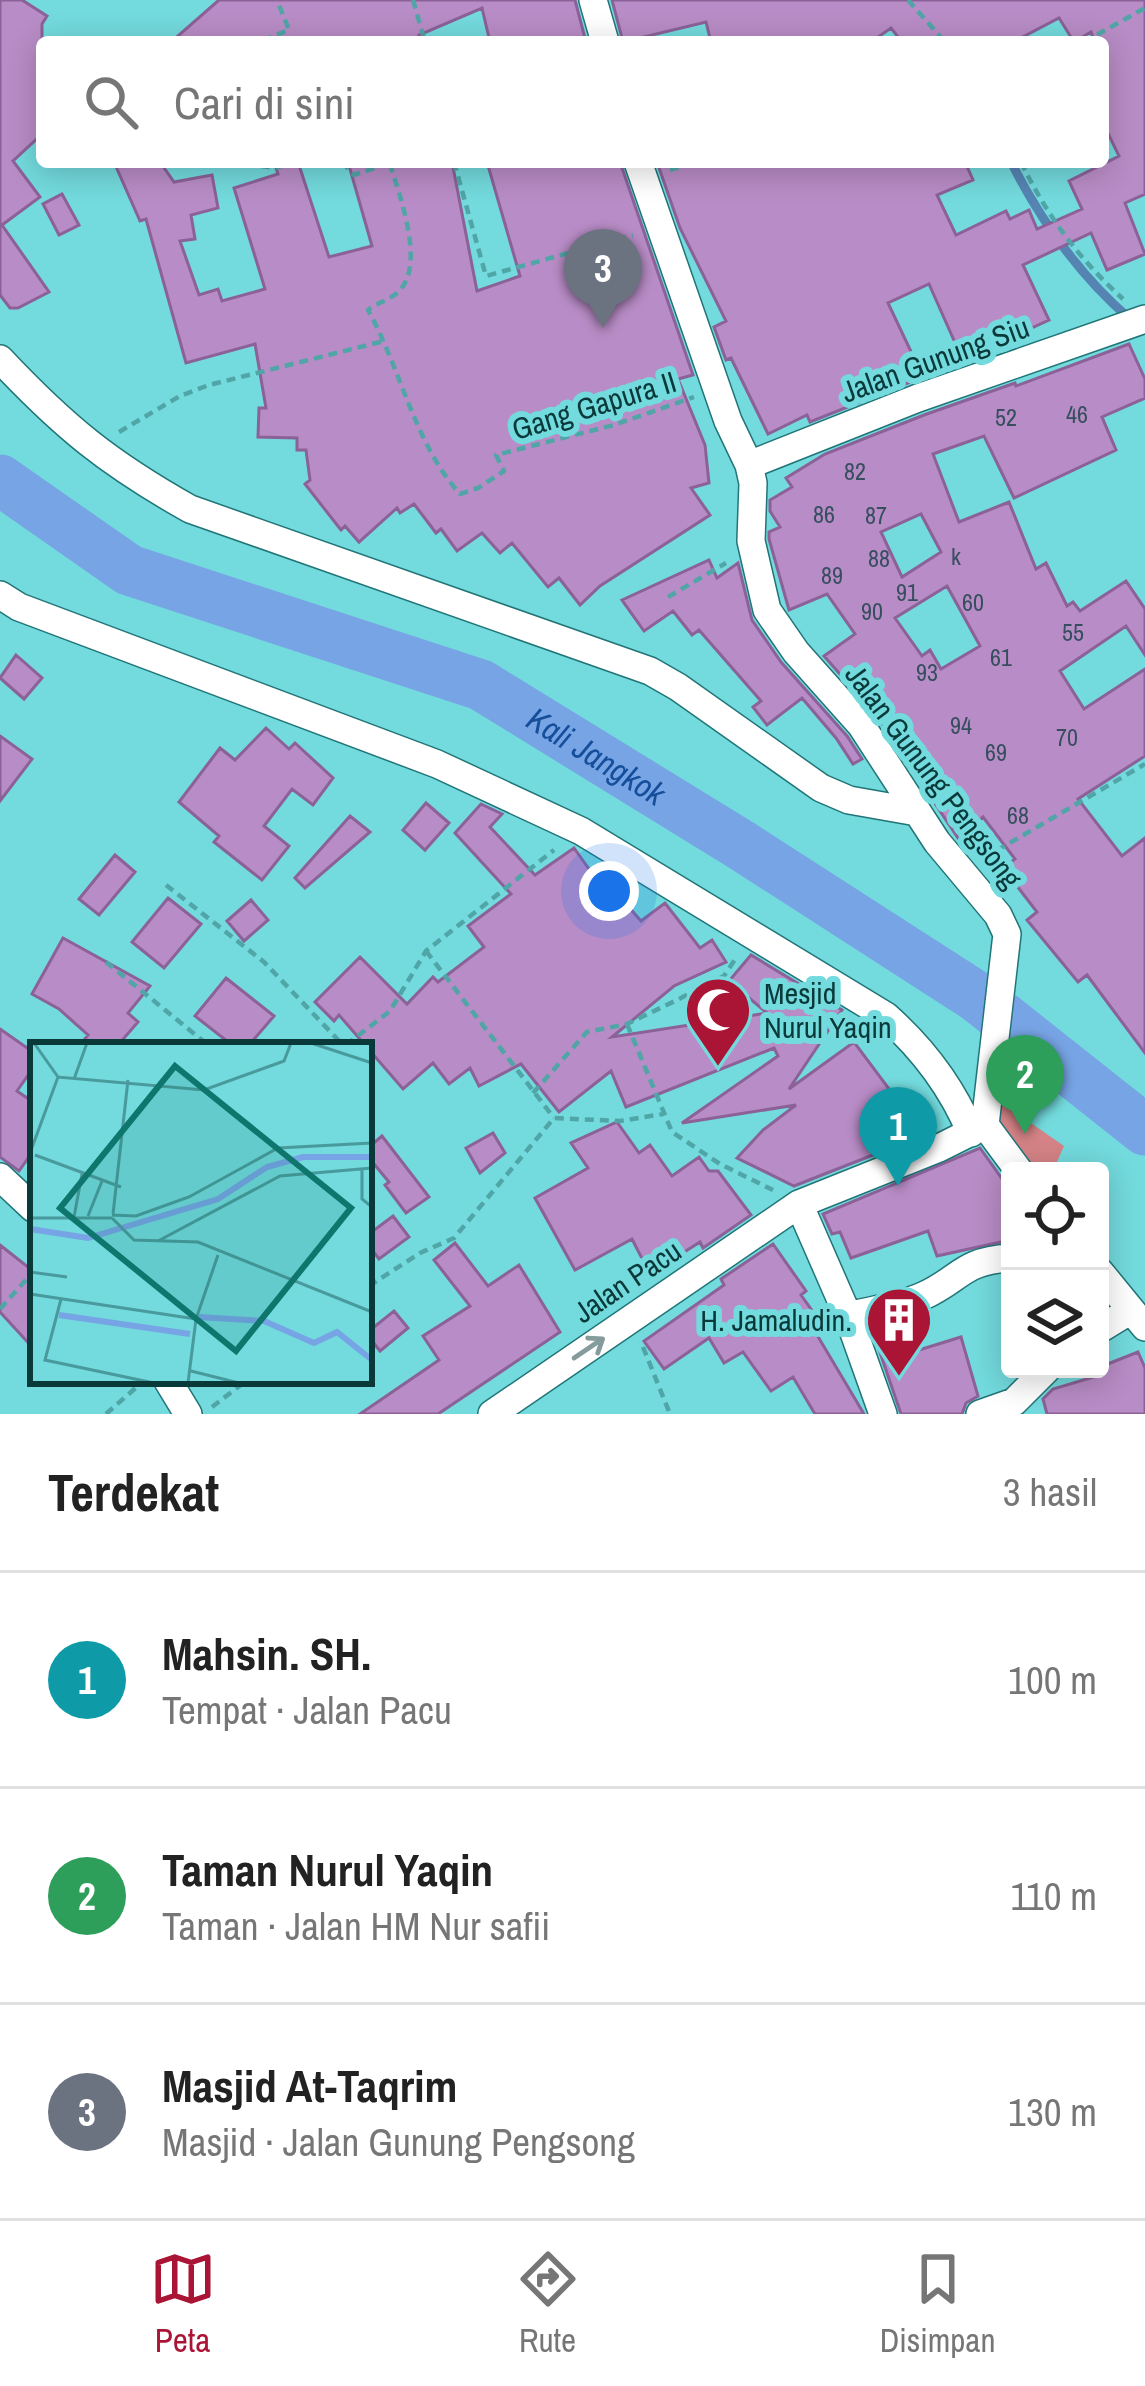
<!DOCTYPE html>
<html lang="id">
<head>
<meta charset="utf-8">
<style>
	body { margin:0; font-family:"Archivo Narrow",sans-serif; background:#f2f2f2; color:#222 }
	.controls { position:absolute; right:36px; bottom:36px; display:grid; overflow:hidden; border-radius:12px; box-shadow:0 6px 30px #0003 }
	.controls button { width:108px; height:108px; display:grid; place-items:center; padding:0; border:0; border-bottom:3px solid #e0e0e0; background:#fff; color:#222; font:60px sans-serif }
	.you { position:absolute; left:609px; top:891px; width:42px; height:42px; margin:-30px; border:9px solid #fff; border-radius:50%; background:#1a73e8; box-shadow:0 0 0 18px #1a73e833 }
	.badge { display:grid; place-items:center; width:78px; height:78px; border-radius:50%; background:#aa1435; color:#fff; font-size:39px; font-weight:700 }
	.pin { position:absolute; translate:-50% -99px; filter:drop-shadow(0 3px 6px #0008) }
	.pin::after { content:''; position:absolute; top:63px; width:42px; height:36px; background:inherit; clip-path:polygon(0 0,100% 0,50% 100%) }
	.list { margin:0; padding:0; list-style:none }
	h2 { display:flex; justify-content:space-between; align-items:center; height:156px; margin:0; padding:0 48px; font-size:51px }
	h2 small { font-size:39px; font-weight:400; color:#767676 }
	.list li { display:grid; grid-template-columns:78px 1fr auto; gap:36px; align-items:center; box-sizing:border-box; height:216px; padding:0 48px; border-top:3px solid #e0e0e0 }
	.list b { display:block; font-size:45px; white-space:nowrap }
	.list p { margin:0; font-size:39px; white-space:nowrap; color:#767676 }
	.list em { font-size:39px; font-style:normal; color:#767676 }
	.icon { flex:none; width:66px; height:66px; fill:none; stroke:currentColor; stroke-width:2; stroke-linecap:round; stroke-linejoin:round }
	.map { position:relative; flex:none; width:1145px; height:1414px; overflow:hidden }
	.search { position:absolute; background:#fff; box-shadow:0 6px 30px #0003; left:36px; right:36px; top:36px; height:132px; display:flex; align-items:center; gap:30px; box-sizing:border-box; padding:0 42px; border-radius:12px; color:#767676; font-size:45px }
	.sheet { height:804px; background:#fff }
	nav { display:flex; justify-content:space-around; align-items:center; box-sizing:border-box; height:168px; border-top:3px solid #e0e0e0; background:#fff; font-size:33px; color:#767676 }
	nav a { display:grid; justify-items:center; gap:6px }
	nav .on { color:#aa1435 }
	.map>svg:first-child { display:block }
	.green { fill:#d58386 }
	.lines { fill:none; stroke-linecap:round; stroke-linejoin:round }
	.stream { stroke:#5684b2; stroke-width:9 }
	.river { stroke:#77a4e5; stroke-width:51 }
	.building { fill:#b88cc6; stroke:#8b6198; stroke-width:3; fill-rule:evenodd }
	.minor-casing { stroke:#217577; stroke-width:30 }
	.path { stroke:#50a5a7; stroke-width:4.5; stroke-dasharray:9 6; stroke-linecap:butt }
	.minor { stroke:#fff; stroke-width:27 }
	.oneway { stroke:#849c9c }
	.labels { text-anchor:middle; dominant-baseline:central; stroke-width:12; stroke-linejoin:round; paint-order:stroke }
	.number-label { font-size:24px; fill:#364e5d }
	.street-label { font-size:30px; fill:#0a393a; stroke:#73dadd }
	.poi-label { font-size:30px; fill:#0a393a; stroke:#73dadd; text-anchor:start }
	.water-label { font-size:33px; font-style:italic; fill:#154e9a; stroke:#73dadd }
	.inset-river { fill:none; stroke:#77a4e5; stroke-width:6 }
	.inset-road { fill:none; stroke:#499a9c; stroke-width:3 }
	.view { fill:#0f766e; fill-opacity:0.15; stroke:#0f766e; stroke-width:6 }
	.inset-edge { fill:none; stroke:#0a393a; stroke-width:6 }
</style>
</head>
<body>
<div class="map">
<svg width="1145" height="1414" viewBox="0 0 1145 1414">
	<rect width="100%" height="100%" fill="#73dadd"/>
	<path class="green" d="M999,1101L1064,1146L1053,1171H1027L995,1123Z"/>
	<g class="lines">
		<path class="stream" d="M1011,162C1041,221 1080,276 1130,319"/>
		<path class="river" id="s1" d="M0,480L129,570L481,685L741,845L977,997L1145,1130"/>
	</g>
	<path class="building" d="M0,0H22L47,16L42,24V134L13,161L40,197L2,225L49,292L18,308H10L0,295Z
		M219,0H575L586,42H490L482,8L419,35L422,42H171Z
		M612,0H1145V194L1125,203L1145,254L1107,270L1091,233L1023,265L1049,320L990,347L993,353L964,363L929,284L888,303L923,377L810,422L807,415L768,434L731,358L726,360L714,327L726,321L680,228L657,162H965L973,180L937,195L956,235L1006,211L1010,219L1029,210L1037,229L1082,209L1069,181L1119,156L1103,123V42H1095L1091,32L1074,42L1059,18L1013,42H902L891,28L871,42H711L706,22L623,42Z
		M114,162H160L174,182L212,175L218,208L191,215L195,239L180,241L199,295L218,289L222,301L265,289L234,188L278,174L274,162H298L329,257L372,246L348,162H452L477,291L520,276L487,162H620L693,375L678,379L705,445L709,483L691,488L710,515L600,586L580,605L559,578L548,587L512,543L500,553L482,533L457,551L441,529L436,533L414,504L400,513L397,508L359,542L345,526L341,530L305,484L310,480L306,450H297V438L258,437L259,408H266L255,344L186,363L146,219L140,221Z
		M62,194L79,225L59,235L43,204Z
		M1129,344L1145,379V398L1102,417L1116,450L1014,498L984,436L933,454L959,522L1009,502L1036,569L1046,563L1067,606L1073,602L1080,611L1126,581L1145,609V655L1126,626L1060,671L1084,709L1145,669V756L1078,799L1122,856L1145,838V1053L1087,975L1078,982L1027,920L1037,912L1003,868L1015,859L983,817L958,838L876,715L824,656L855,634L827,594L789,610L769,539V532L780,527L770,511V500L792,487L786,478L825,454L924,415L1015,383L1016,386ZM921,514L941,552L902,577L881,532ZM947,586L980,646L941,669L930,650L922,656L895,618Z
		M709,560L717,578L738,563L752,620L781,662L847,736L862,759L853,764L836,738L802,698L767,725L753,707L761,701L699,630L692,635L673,611L644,631L622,600Z
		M16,655L42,678L24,699L0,678Z
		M266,728L289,749L295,743L333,778L313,805L292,789L264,826L289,846L262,880L214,842L219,836L179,802L220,748L235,760Z
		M0,736L32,759L0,801Z
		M426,803L449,823L425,850L403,830Z
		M481,804L502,814L490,827L535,875L574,848L594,876L598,872L641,921L665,903L700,948L712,940L726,962L674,986L612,1037L767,1013L729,981L751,955L842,1010L789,1089L854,1042L916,1125L903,1130L906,1142L794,1186L737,1158L763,1130L796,1105L682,1123L778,1056L774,1048L626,1107L611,1071L559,1112L521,1064L479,1086L470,1068L449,1084L433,1063L403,1089L339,1015L334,1021L315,1002L360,957L407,1004L433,977L438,982L484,947L468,926L511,894L455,833Z
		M350,816L370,832L305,888L295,878Z
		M115,855L135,872L99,915L79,899Z
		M168,898L201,924L164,968L132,942Z
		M251,900L268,920L244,941L227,921Z
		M63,938L150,986L128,1013L138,1022L118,1045H80L88,1035L59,1009L32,994Z
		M226,978L274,1016L249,1045H232L195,1016Z
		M0,1029L33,1052V1068L17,1091L33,1102V1151L19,1171L0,1157Z
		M617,1122L639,1153L650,1145L672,1176L699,1157L709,1171H718L751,1215L703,1248L700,1242L650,1274L632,1239L575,1270L535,1198L588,1168L571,1143Z
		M493,1133L505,1153L480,1173L466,1148Z
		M382,1136L429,1197L406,1213L385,1185L389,1182L369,1158V1147Z
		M980,1148L1010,1190V1240L937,1256L928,1231L851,1258L840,1232L832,1234L823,1214Z
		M393,1216L409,1237L379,1259L369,1246V1234Z
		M455,1243L488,1286L519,1265L560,1332L438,1414H360L439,1360L423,1336L470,1306L434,1260Z
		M773,1244L806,1291L801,1295L811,1309L804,1313L864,1414H815L793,1377L771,1391L743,1352L724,1363L709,1338L664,1369L644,1341L724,1285L721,1279Z
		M0,1245L33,1271V1348L0,1312Z
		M394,1311L408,1328L380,1351L369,1337V1331Z
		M903,1322V1355L961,1337L978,1396L966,1403L962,1414H901L872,1329Z
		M1138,1352L1145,1368V1414H1047L1043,1399L1053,1389L1097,1376L1095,1369Z"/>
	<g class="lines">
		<g class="minor-casing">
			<path id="minor" d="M593,0L605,42
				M638,162L728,421L749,465L753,483L751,541L767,610L796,652L861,725L937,842L998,915L1007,934L985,1125
				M0,359C64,427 108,463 190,509L650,671L678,687L821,788L849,800L917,812
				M749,465L918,398L1145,319
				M0,595L19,607L437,764L581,831L886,1016C923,1049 952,1087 971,1133
				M985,1125L1019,1171
				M0,1177L33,1208
				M799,1204L848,1316L883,1414
				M1100,1272L1145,1327
				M848,1316C873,1310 900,1306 923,1296C961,1279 961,1261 1010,1258
				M1100,1329L1131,1310
				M168,1381L188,1414
				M492,1414L799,1204L939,1148L985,1125
				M980,1414L1014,1402L1047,1369"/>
		</g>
		<path class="path" d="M413,0L425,42
			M908,0L945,42
			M267,42L266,39L289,30L277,0
			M1084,42L1145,8
			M231,162L275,168L296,162
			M342,162L354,175L392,162
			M454,162L486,276L633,235
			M1021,162C1047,216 1079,259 1123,299
			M390,164C400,197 425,263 400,290C393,299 378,302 368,310C401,369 414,443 460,494L478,488L504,471L496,455L614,425L694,397
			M670,170L693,162
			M119,432L180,396L209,385L384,341
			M668,597L726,563
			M984,858L1145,764
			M166,885L264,962L343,1045
			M426,951L554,1118
			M106,962L208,1045
			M627,1024L672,1132L720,1164L773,1190
			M346,1045L390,1011L426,951L554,850
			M533,1093L587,1032L627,1024L677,1000L724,976L736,958
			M369,1286L420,1253L454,1238L554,1118L620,1121L663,1114
			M0,1309L33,1272
			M643,1347L670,1414
			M212,1407L246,1381
			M106,1414L139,1385"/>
		<use href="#minor" class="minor"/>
	</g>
	<defs><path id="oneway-shaft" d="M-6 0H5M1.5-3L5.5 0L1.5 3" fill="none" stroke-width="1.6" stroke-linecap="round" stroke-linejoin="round" transform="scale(3)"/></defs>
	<use class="oneway" href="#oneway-shaft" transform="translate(589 1348) rotate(-34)"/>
	<defs>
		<g id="mosque-pin" transform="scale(3.45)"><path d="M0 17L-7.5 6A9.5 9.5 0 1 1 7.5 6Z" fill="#aa1435" stroke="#73dadd"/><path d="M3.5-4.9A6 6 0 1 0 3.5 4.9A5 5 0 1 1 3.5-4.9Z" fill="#fff"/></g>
		<g id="building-pin" transform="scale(3.45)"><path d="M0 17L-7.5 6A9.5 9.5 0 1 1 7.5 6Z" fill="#aa1435" stroke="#73dadd"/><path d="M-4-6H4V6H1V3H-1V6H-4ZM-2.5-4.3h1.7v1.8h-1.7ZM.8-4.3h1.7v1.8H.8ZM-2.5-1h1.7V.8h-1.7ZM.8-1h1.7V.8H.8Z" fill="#fff"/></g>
	</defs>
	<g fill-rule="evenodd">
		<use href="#mosque-pin" x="718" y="1010"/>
		<use href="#building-pin" x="899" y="1320"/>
	</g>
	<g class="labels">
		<g class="number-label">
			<text x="1077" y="414">46</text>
			<text x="1006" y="417">52</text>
			<text x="855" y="471">82</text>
			<text x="824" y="514">86</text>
			<text x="876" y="515">87</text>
			<text x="956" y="556">k</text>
			<text x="879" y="558">88</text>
			<text x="832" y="575">89</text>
			<text x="907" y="592">91</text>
			<text x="973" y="602">60</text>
			<text x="872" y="611">90</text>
			<text x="1073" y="632">55</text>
			<text x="1001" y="657">61</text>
			<text x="927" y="672">93</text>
			<text x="961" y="725">94</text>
			<text x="1067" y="737">70</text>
			<text x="996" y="752">69</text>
			<text x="1018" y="815">68</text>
		</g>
		<g class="street-label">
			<text transform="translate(935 359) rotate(-20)">Jalan Gunung Siu</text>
			<text transform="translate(594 405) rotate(-17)">Gang Gapura II</text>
			<text transform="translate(934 776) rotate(53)">Jalan Gunung Pengsong</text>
			<text transform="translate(627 1281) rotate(-34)">Jalan Pacu</text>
		</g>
		<g class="poi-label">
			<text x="764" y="993">Mesjid<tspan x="764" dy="34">Nurul Yaqin</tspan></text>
			<text x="852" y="1320" text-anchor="end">H. Jamaludin.</text>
		</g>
		<g class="water-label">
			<text stroke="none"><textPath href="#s1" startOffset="663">Kali Jangkok</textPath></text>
		</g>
	</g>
	<g transform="translate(30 1042)">
		<rect width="342" height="342" fill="#73dadd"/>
		<path class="inset-river" d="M0,187L58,196L188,157L237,125L273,115H342M29,273L160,292M169,275L234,279L284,301L307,290L342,318"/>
		<path class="inset-road" d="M4,1L28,35M281,1L342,21M44,37L57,1M0,111L28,35L174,48L254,19L261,1M5,113L91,145M332,126V157L342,165M83,172L98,38M82,173L106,174L159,155L248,106L342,101M58,174L72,139M44,175L52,132M0,176H82M82,176L104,198L168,200L342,270M128,199L250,134L342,126M0,230L37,235M0,252L166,277M31,257L15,318L124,341M161,329L209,341M158,341L166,277L188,213"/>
		<path class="view" d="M145,24L321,166L206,309L30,166Z"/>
		<rect width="342" height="342" class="inset-edge"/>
	</g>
</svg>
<div class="controls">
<button><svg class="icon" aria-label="locate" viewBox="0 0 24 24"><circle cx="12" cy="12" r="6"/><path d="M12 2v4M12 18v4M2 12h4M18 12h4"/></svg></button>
<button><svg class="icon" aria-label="layers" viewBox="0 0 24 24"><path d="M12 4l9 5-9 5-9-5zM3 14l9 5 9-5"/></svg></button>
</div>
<div class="you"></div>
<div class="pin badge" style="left:898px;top:1186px;background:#0f9aa8">1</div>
<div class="pin badge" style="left:1025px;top:1134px;background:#2e9e5b">2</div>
<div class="pin badge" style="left:603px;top:328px;background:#6b7280">3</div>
<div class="search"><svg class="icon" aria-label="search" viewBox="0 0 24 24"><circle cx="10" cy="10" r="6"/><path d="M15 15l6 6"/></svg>Cari di sini</div>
</div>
<section class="sheet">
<h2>Terdekat<small>3 hasil</small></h2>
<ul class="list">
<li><span class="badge" style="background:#0f9aa8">1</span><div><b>Mahsin. SH.</b><p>Tempat · Jalan Pacu</p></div><em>100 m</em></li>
<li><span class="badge" style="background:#2e9e5b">2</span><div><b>Taman Nurul Yaqin</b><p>Taman · Jalan HM Nur safii</p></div><em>110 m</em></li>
<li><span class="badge" style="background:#6b7280">3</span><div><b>Masjid At-Taqrim</b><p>Masjid · Jalan Gunung Pengsong</p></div><em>130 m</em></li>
</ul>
</section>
<nav>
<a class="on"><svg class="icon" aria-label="map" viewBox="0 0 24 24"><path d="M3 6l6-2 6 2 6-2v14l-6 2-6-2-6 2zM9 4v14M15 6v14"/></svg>Peta</a>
<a><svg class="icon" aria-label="directions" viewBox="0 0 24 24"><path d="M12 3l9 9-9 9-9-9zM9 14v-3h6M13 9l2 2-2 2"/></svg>Rute</a>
<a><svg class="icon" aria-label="saved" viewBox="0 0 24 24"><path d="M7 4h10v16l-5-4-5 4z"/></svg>Disimpan</a>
</nav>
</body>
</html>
